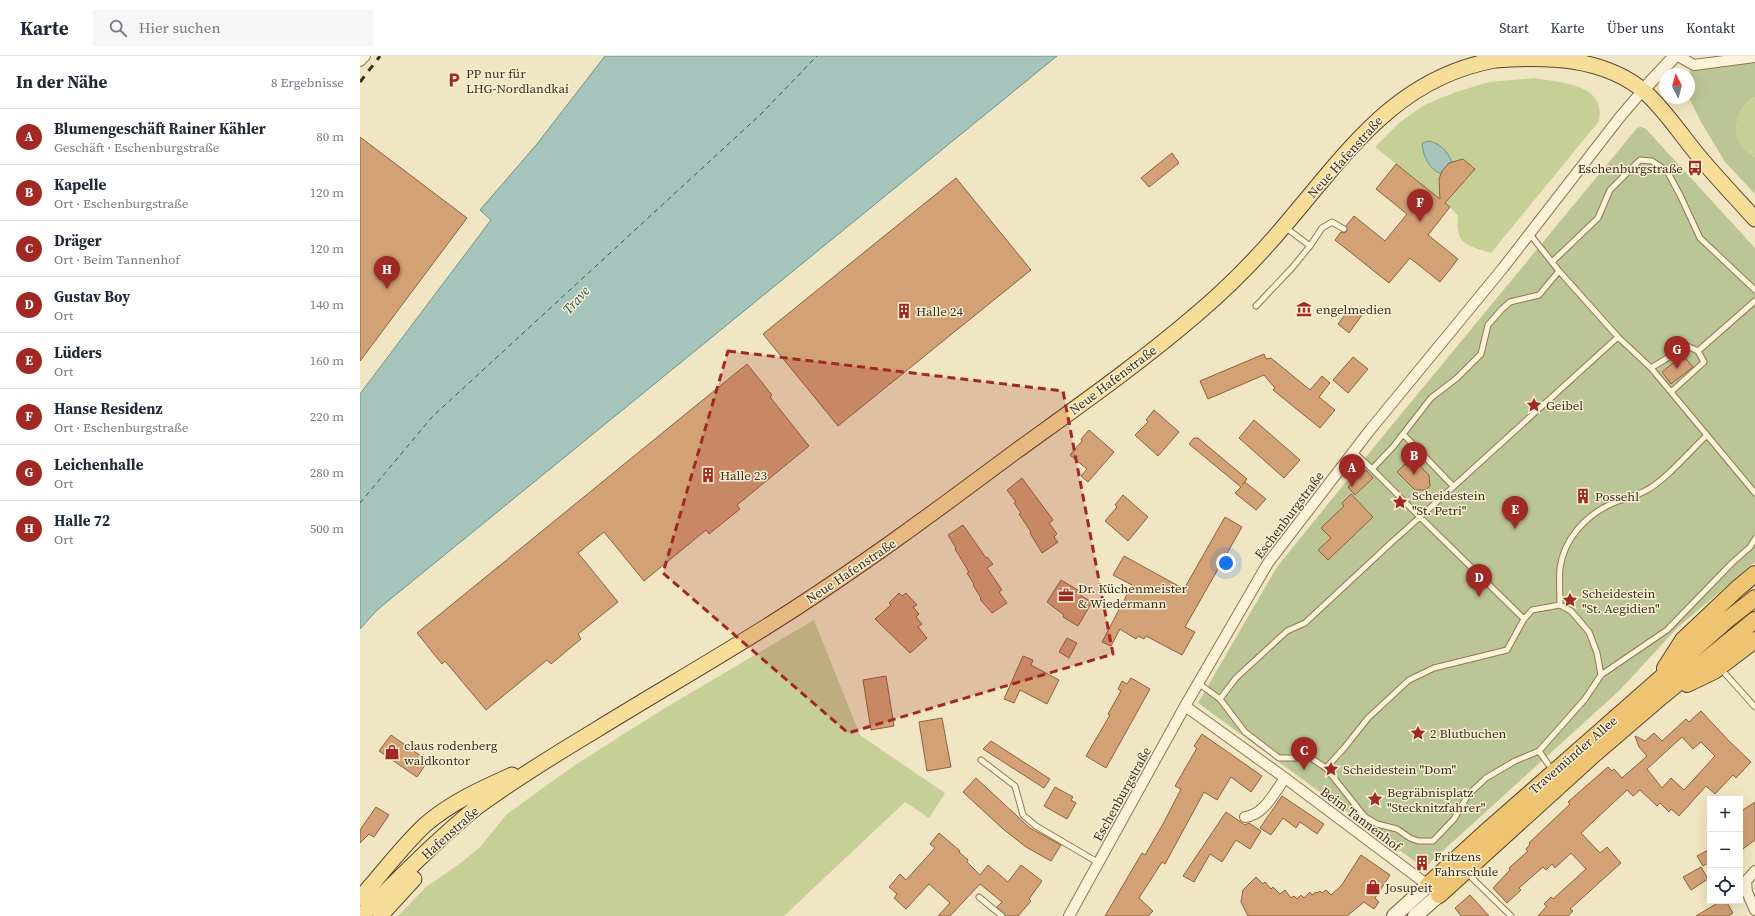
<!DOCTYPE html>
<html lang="de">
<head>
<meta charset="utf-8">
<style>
	body { margin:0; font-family:"Source Serif 4",serif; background:#f6f6f7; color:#1f2937 }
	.controls { position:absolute; right:12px; bottom:12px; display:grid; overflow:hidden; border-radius:0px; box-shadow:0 4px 16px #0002 }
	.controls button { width:36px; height:36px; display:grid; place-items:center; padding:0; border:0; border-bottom:1px solid #e0e1e3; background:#fff; color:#1f2937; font:20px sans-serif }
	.compass { position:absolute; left:1299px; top:12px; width:36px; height:36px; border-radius:50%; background:#fff; box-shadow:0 4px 16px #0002; rotate:354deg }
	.you { position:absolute; left:866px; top:507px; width:14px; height:14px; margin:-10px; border:3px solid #fff; border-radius:50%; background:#1a73e8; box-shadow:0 0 0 6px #1a73e833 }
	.badge { display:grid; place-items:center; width:26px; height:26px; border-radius:50%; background:#a02924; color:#fff; font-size:13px; font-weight:700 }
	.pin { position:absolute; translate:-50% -33px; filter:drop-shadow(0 1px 2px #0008) }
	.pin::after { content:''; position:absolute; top:21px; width:14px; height:12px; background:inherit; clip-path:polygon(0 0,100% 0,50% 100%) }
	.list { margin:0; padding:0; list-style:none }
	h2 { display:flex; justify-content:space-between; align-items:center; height:52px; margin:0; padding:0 16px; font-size:17px }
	h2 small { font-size:13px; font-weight:400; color:#747a83 }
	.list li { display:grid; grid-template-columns:26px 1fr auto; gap:12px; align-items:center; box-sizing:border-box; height:56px; padding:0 16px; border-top:1px solid #e0e1e3 }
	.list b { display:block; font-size:15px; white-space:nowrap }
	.list p { margin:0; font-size:13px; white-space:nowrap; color:#747a83 }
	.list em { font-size:13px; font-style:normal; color:#747a83 }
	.icon { flex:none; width:22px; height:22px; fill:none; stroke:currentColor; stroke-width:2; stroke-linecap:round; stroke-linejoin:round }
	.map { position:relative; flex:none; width:1395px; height:860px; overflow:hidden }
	header { display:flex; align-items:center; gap:24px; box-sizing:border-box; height:56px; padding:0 20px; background:#fff; border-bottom:1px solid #e0e1e3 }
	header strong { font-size:19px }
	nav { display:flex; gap:22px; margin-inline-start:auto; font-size:14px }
	.search { width:280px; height:36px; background:#f6f6f7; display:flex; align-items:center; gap:10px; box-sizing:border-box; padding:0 14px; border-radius:0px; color:#747a83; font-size:15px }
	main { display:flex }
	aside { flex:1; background:#fff }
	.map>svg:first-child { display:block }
	.green { fill:#c6d096 }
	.cemetery { fill:#bcc595 }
	.water { fill:#a5c4bc; stroke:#6b938b }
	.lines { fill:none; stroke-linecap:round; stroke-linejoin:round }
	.ferry { stroke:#2b5c5c; stroke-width:1; stroke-dasharray:5 4; stroke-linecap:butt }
	.building { fill:#d2a176; stroke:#8e613c; fill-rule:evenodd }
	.service-casing { stroke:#8d7758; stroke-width:7 }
	.minor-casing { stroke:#8d7758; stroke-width:12 }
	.tertiary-casing { stroke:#8d7758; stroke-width:14 }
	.secondary-casing { stroke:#6f583b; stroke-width:16 }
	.primary-casing { stroke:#5a442d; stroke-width:17 }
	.trunk-casing { stroke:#5a442d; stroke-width:18 }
	.service { stroke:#fbf2d7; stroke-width:5 }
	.minor { stroke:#fbf2d7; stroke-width:10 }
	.tertiary { stroke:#fbf2d7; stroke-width:12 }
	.secondary { stroke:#fbf2d7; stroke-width:14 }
	.primary { stroke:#f7de98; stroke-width:15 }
	.trunk { stroke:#eec473; stroke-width:16 }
	.rail { stroke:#3c2d1d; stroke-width:3; stroke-dasharray:7 7; stroke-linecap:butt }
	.marked { fill:#a02924; fill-opacity:0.2; stroke:#a02924; stroke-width:3; stroke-dasharray:8 5; stroke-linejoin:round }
	.labels { text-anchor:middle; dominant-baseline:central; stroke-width:3; stroke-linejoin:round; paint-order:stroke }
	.poi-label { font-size:13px; fill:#3c2d1d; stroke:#f8efd3; text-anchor:start }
	.street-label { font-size:13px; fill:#3c2d1d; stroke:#f8efd3 }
	.water-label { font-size:14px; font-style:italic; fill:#2b5c5c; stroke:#f8efd3 }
</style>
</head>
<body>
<header>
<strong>Karte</strong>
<div class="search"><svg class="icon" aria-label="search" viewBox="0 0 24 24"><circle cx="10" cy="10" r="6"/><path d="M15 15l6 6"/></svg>Hier suchen</div>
<nav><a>Start</a><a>Karte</a><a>Über uns</a><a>Kontakt</a></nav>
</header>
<main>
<aside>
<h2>In der Nähe<small>8 Ergebnisse</small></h2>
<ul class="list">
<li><span class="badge">A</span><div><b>Blumengeschäft Rainer Kähler</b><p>Geschäft · Eschenburgstraße</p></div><em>80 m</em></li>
<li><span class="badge">B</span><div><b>Kapelle</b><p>Ort · Eschenburgstraße</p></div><em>120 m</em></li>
<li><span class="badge">C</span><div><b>Dräger</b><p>Ort · Beim Tannenhof</p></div><em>120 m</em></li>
<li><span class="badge">D</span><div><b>Gustav Boy</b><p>Ort</p></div><em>140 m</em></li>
<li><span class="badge">E</span><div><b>Lüders</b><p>Ort</p></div><em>160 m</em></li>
<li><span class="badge">F</span><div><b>Hanse Residenz</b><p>Ort · Eschenburgstraße</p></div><em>220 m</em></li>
<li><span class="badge">G</span><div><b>Leichenhalle</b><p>Ort</p></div><em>280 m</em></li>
<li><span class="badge">H</span><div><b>Halle 72</b><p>Ort</p></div><em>500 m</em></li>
</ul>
</aside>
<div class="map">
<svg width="1395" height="860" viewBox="0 0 1395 860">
	<rect width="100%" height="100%" fill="#f1e6c3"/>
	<path class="green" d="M1175,22C1200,27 1247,27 1239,65L1131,197C1107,189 1095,189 1098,160L1090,151L1015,91L1040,66L1066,48L1096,36L1129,26Z
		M1395,41V101C1389,97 1383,93 1379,86C1372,70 1379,48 1395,41Z
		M454,564L500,679L585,737L569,762L545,746L424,860H38L66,831L102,806L120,791L147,758L215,709L305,652Z"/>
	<path class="cemetery" d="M1395,6V41C1379,48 1372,70 1379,86C1383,93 1389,97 1395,101V138L1365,106L1341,66L1329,42V20L1331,13Z
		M1281,71L1286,73L1395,192V506L1317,572L1260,634L1064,812L838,647L917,511L1023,380L1273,77L1277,72Z"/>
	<path class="water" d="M245,0H697L17,554L0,573V338L131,164L120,154L177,88Z
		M1069,85C1081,88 1087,95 1092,106L1089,107L1081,118C1069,113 1063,100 1062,87Z"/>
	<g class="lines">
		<path class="ferry" d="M0,447L72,361L401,58L457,0"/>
	</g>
	<path class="building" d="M0,81L107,162L0,305Z
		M812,97L819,107L789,131L781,122Z
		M1103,103L1115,113L1085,147L1090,151L1068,179L1098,203L1080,226L1050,202L1029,227L975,184L981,176L984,177L987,175L986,170L994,160L1025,185L1047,158L1016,133L1036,108L1080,143L1079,123L1082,115L1089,107Z
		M596,122L671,214L478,370L403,278Z
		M991,251L1002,259L989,277L978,268Z
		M904,298L906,303L911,302L950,334L962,320L970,327L959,341L975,354L960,372L913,334L915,332L904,319L848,343L840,325Z
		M1323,299L1333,311L1311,328L1302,316Z
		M993,301L1008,313L988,337L973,324Z
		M387,308L412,339L410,341L449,390L377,449L380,453L349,478L346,474L284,525L244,476L218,497L258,546L218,578L221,583L191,608L187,604L126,654L85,605L82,608L57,577Z
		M794,354L819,376L798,400L775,379L788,366L786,364Z
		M894,364L940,404L924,422L879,382Z
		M729,374L754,396L728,426L721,420L727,413L710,399L722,385L721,383Z
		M834,382H838L887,423L882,429L885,426L906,443L896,454L875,437L881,431L829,388Z
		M1051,402L1069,419L1070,430L1066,434H1055L1037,416Z
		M1006,414L1013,422L995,439L988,431Z
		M662,422L693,464L689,467L697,478L694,481L698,486L682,497L670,477L671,476L659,458L661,457L654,447L656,446L647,434Z
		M991,438L1013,461L968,504L958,494L971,482L961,472L984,450L982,447Z
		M763,439L788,461L768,485L745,465L757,451L755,449Z
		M865,461L882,471L825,571L835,576L822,599L786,580L784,583L778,580L776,583L760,573L751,590L742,586L772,529L753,519L764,500L824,533Z
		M603,469L626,502L627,501L633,508L627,512L642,534L639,536L647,547L632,557L620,543L621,542L613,529L614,528L607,517L609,516L595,493L596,492L588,479Z
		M701,524L721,536L720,539L732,546L718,570L703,561L704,559L687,546Z
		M539,537L542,540L546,537L557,549L553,551L559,558L556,561L562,568L558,571L567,582L550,597L515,563L531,549L529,547Z
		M707,582L717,587L709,602L699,596Z
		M663,600L673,604L671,609L699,624L687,648L660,634L654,647L644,643Z
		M526,620L534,670L511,674L503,624Z
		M771,622L790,633L746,712L726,700L750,659L748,658L761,635L758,633L762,625L767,628Z
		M1341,655L1369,685L1391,706L1376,722L1373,719L1355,738L1346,730L1319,760L1311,753L1309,756L1300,747L1297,750L1280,734L1273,740L1267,734L1221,777L1240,797L1247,791L1261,807L1210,853L1213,855L1208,860H1178L1187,850L1184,848L1191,841L1193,843L1226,813L1211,797L1195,812L1192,808L1186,814L1183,811L1159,832L1161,834L1147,847L1133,832L1150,814L1149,812L1168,795L1166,793L1170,788L1169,787L1210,748L1208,746L1225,731L1248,711L1252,715L1254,713L1262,722L1287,700L1279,691L1275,680L1285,685L1294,677L1302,685L1326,663L1329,666ZM1322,681L1333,693L1341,686L1355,700L1324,734L1311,722L1302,732L1287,713Z
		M582,662L591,711L567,715L559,666Z
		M842,678L902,720L891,736L871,721L857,744L844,736L805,808L802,806L779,842L793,855L788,860H745L782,797L785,799L803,768L821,733L815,730L837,692L834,690Z
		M31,679L68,705L57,721L19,695Z
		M631,685L690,723L684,732L623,693Z
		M616,722L670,772L701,789L691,805L666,791L643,773L603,736Z
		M695,731L713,741L711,744L716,747L707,763L684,750Z
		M922,740L964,768L957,778L940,766L936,772L923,762L911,779L900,772Z
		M1395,746V784L1380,795V756Z
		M16,751L29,759L14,781L9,778L0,787V774Z
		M866,756L885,769L889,767L901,775L890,793L876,784L862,806L850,798L834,826L823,820Z
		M579,777L600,795L599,796L608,804L607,806L620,819L628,809L648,826L661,809L682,825L669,843L671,845L658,860H646L637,851L642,846L620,828L590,860H578L590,847L569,828L546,853L534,842L537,838L529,831L540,818L546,824L575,792L570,788Z
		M1350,793V806L1343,810L1337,800Z
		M1001,799L1030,819L1015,842L1019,846L1014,853L1004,846L987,860H888L881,846L883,834L896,821L903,828L905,826L911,833L913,831L920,838L925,834L931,842L934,840L937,843L941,839L944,842L950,836L952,839L956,836L957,837L960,835L962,837L966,834L971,839L981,830Z
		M1341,811L1348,823L1331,834L1323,821Z
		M1110,839L1129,860H1101L1095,852Z
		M1361,845H1366L1373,857L1368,860H1336Z"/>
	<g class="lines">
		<g class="service-casing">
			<path id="service" d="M925,171L950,190L962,172L972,166L984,173
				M1169,177L1199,215L1258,281L1291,312L1311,336L1344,306L1338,295L1395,245
				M1192,206L1238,162L1250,134L1280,104L1292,105L1307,115L1320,139L1340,182L1395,234
				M896,250L932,212L950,190
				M1291,312L1327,290L1338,295
				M1311,336L1395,437
				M1043,378L1093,430
				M994,396L1012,413L1033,391L1071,342L1097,322L1121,298L1128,269L1142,253L1150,246L1179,239L1199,215
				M1012,413L1060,461L1258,281
				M1200,549C1200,537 1199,524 1200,512C1204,483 1225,460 1251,448C1261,443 1274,441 1285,435C1305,425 1329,396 1346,380
				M1164,563L1060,461L1032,486L945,567L927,575L876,622L860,643L885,676L919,702H951L966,712L1005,761L1017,768L1037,773L1050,782L1058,785H1073L1094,763L1108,739L1126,722L1155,705L1179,695
				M1361,613L1395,651
				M1241,619L1307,574L1372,507L1390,491L1395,483
				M838,627L860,643
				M621,704L655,730L663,759L676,770L739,807
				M966,712L985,691L1008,662L1049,624L1074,612L1147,594L1164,563L1172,554L1200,549L1211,555L1229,576L1237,597L1241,619L1225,643L1179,695L1188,708
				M1107,817L1151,860
				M619,841L642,860"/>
		</g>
		<g class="minor-casing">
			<path id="minor" d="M1318,0L1334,9L1395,1
				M0,5L5,0
				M825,650L925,722L1073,833
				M885,761C904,759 914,737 925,722
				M1395,815L1386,825L1387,836L1395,854
				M709,860L825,650L908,507L1010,374L1143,212L1260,61L1283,34"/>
		</g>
		<g class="tertiary-casing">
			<path id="tertiary" d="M1283,34L1315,0"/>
		</g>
		<g class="secondary-casing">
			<path id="secondary" d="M1034,860L1068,829
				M1055,860L1079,839"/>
		</g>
		<g class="primary-casing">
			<path id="primary" d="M0,842C22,818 42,790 66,768C92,746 121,733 152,719
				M1,860C39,823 76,784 117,751C155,723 196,698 236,674C296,637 357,602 417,564C499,512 577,454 655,396C717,351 780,307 838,257C870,230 898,201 925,169C986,98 1035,22 1135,4C1186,0 1244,1 1285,36C1307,56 1323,82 1342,104C1359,124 1377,143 1395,163
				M20,860L54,823"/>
		</g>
		<g class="trunk-casing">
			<path id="trunk" d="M1305,612L1323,584L1378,532L1395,518
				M1327,628L1354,615L1395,584
				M1068,829L1126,776L1367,564L1395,542
				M1079,839L1231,701L1302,640L1395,564"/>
		</g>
		<use href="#service" class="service"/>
		<use href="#minor" class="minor"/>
		<use href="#tertiary" class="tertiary"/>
		<use href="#secondary" class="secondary"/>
		<use href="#primary" class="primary"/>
		<use href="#trunk" class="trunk"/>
		<path class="rail" d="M0,26L20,0"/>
	</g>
	<path class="marked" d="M368,295L703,335L753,598L488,677L303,517Z"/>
	<defs>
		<g id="parking-bare" transform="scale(1.2)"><path d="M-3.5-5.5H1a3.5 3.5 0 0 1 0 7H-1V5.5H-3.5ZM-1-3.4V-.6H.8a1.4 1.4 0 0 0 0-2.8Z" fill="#a02924" stroke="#f8efd3" stroke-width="2.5" paint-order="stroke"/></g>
		<g id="bus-bare" transform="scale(1.2)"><path d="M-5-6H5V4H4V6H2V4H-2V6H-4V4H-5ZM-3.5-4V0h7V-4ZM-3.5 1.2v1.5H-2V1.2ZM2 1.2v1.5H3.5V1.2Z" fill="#a02924" stroke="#f8efd3" stroke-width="2.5" paint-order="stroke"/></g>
		<g id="museum-bare" transform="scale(1.2)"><path d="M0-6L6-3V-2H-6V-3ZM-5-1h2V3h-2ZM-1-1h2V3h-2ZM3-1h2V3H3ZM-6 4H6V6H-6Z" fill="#a02924" stroke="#f8efd3" stroke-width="2.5" paint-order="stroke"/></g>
		<g id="building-bare" transform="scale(1.2)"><path d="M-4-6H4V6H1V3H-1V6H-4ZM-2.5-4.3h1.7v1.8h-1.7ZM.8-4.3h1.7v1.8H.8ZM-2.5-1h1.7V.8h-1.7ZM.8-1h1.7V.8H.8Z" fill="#a02924" stroke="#f8efd3" stroke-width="2.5" paint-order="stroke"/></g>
		<g id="sight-bare" transform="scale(1.2)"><path d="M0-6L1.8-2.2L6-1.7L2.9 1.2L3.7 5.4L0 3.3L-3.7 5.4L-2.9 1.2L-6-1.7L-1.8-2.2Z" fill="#a02924" stroke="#f8efd3" stroke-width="2.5" paint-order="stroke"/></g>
		<g id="office-bare" transform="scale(1.2)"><path d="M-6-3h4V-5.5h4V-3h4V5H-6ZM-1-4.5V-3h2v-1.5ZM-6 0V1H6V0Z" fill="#a02924" stroke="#f8efd3" stroke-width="2.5" paint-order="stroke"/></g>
		<g id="shop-bare" transform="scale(1.2)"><path d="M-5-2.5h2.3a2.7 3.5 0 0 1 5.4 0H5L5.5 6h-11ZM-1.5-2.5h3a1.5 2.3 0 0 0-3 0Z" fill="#a02924" stroke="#f8efd3" stroke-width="2.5" paint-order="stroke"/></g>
	</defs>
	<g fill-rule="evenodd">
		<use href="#parking-bare" x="94" y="24"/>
		<use href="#bus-bare" x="1335" y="112"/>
		<use href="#museum-bare" x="944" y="253"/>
		<use href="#building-bare" x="544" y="255"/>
		<use href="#sight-bare" x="1174" y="349"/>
		<use href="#building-bare" x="348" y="419"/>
		<use href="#building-bare" x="1223" y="440"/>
		<use href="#sight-bare" x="1040" y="446"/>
		<use href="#office-bare" x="706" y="539"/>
		<use href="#sight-bare" x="1210" y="544"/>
		<use href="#sight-bare" x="1058" y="677"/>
		<use href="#shop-bare" x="32" y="696"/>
		<use href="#sight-bare" x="971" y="713"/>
		<use href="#sight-bare" x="1015" y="743"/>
		<use href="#building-bare" x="1062" y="807"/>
		<use href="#shop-bare" x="1013" y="831"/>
	</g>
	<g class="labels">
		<g class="poi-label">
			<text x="106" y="17">PP nur für<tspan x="106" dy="15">LHG-Nordlandkai</tspan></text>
			<text x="1323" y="112" text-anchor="end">Eschenburgstraße</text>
			<text x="956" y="253">engelmedien</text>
			<text x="556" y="255">Halle 24</text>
			<text x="1186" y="349">Geibel</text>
			<text x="360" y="419">Halle 23</text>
			<text x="1052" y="439">Scheidestein<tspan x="1052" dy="15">"St. Petri"</tspan></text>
			<text x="1235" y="440">Possehl</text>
			<text x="718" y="532">Dr. Küchenmeister<tspan x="718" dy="15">&amp; Wiedermann</tspan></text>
			<text x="1222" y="537">Scheidestein<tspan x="1222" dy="15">"St. Aegidien"</tspan></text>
			<text x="1070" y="677">2 Blutbuchen</text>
			<text x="44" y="689">claus rodenberg<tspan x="44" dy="15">waldkontor</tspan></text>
			<text x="983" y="713">Scheidestein "Dom"</text>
			<text x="1027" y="736">Begräbnisplatz<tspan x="1027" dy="15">"Stecknitzfahrer"</tspan></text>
			<text x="1074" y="800">Fritzens<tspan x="1074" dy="15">Fahrschule</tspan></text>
			<text x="1025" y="831">Josupeit</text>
		</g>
		<g class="street-label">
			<text transform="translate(985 101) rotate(-48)">Neue Hafenstraße</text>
			<text transform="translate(753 324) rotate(-37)">Neue Hafenstraße</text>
			<text transform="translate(929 459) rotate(-53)">Eschenburgstraße</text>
			<text transform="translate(491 515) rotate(-34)">Neue Hafenstraße</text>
			<text transform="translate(1213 699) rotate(-41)">Travemünder Allee</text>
			<text transform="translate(762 738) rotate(-61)">Eschenburgstraße</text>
			<text transform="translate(1001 763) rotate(37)">Beim Tannenhof</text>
			<text transform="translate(90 777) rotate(-42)">Hafenstraße</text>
		</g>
		<g class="water-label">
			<text transform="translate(216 244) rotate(-48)">Trave</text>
		</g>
	</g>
</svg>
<div class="controls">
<button>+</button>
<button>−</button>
<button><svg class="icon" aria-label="locate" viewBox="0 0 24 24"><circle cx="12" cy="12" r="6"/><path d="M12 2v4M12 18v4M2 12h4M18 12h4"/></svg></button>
</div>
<svg class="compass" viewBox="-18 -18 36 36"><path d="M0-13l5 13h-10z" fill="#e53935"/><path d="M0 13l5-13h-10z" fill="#747a83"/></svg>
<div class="you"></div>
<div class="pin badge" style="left:992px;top:431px">A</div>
<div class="pin badge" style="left:1054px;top:419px">B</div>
<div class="pin badge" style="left:944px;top:714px">C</div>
<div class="pin badge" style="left:1119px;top:541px">D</div>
<div class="pin badge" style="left:1155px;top:473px">E</div>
<div class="pin badge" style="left:1060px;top:166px">F</div>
<div class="pin badge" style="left:1317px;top:313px">G</div>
<div class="pin badge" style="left:27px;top:233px">H</div>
</div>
</main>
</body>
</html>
